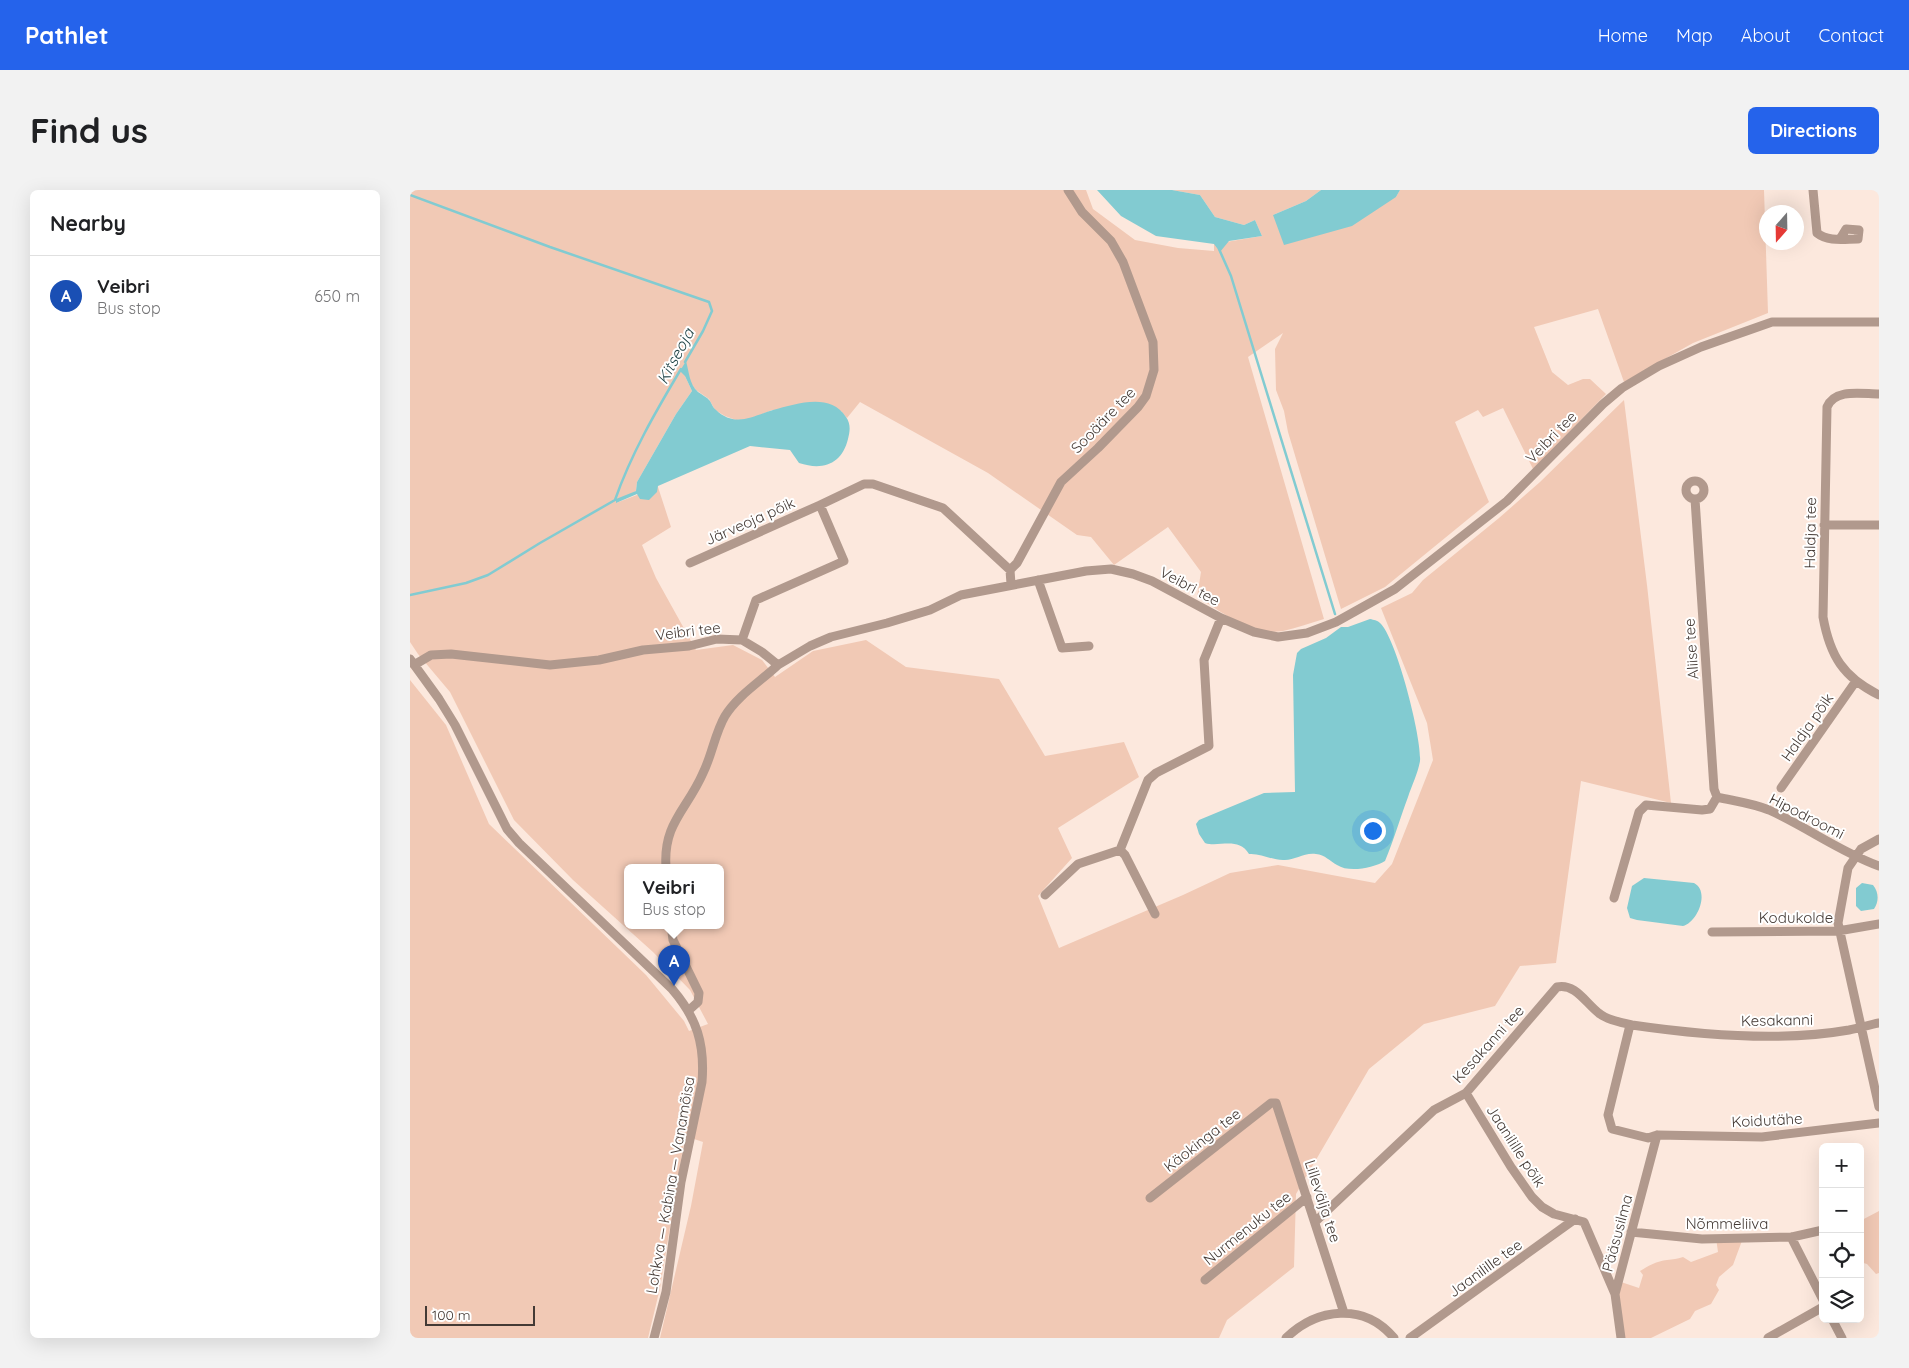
<!DOCTYPE html>
<html lang="en">
<head>
<meta charset="utf-8">
<style>
	body { margin:0; font-family:Quicksand,sans-serif; background:#f2f2f2; color:#202124 }
	.controls { position:absolute; right:15px; bottom:15px; display:grid; overflow:hidden; border-radius:8px; box-shadow:0 5px 20px #0002 }
	.controls button { width:45px; height:45px; display:grid; place-items:center; padding:0; border:0; border-bottom:1px solid #e0e0e0; background:#fff; color:#202124; font:25px sans-serif }
	.compass { position:absolute; left:1349px; top:15px; width:45px; height:45px; border-radius:50%; background:#fff; box-shadow:0 5px 20px #0002; rotate:200deg }
	.scale { position:absolute; left:15px; bottom:12px; width:110px; box-sizing:border-box; padding-left:5px; border:2px solid #443a35; border-top:0; font-size:14px; line-height:18px; white-space:nowrap; color:#443a35; -webkit-text-stroke:4px #fff; paint-order:stroke }
	.you { position:absolute; left:962px; top:640px; width:18px; height:18px; margin:-12px; border:4px solid #fff; border-radius:50%; background:#1a73e8; box-shadow:0 0 0 8px #1a73e833 }
	.badge { display:grid; place-items:center; width:32px; height:32px; border-radius:50%; background:#2563eb; color:#fff; font-size:16px; font-weight:700 }
	.pin { position:absolute; translate:-50% -41px; filter:drop-shadow(0 1px 2px #0008) }
	.pin::after { content:''; position:absolute; top:26px; width:18px; height:15px; background:inherit; clip-path:polygon(0 0,100% 0,50% 100%) }
	.popup { position:absolute; left:214px; top:674px; width:100px; height:65px; box-sizing:border-box; display:grid; place-content:center; border-radius:8px; background:#fff; filter:drop-shadow(0 1px 4px #0005); font-size:16px; white-space:nowrap; color:#757577 }
	.popup b { font-size:19px; color:#202124 }
	.popup::after { content:''; position:absolute; left:50%; top:100%; margin-left:-10px; border:10px solid transparent; border-top-color:#fff }
	.list { margin:0; padding:0; list-style:none }
	h2 { display:flex; justify-content:space-between; align-items:center; height:65px; margin:0; padding:0 20px; font-size:21px }
	h2 small { font-size:16px; font-weight:400; color:#757577 }
	.list li { display:grid; grid-template-columns:32px 1fr auto; gap:15px; align-items:center; box-sizing:border-box; height:80px; padding:0 20px; border-top:1px solid #e0e0e0 }
	.list b { display:block; font-size:19px; white-space:nowrap }
	.list p { margin:0; font-size:16px; white-space:nowrap; color:#757577 }
	.list em { font-size:16px; font-style:normal; color:#757577 }
	.icon { flex:none; width:28px; height:28px; fill:none; stroke:currentColor; stroke-width:2; stroke-linecap:round; stroke-linejoin:round }
	.map { position:relative; flex:none; width:1469px; height:1148px; overflow:hidden; border-radius:8px }
	header { display:flex; align-items:center; gap:30px; box-sizing:border-box; height:70px; padding:0 25px; background:#2563eb; color:#fff }
	header strong { font-size:24px }
	nav { display:flex; gap:28px; margin-inline-start:auto; font-size:18px }
	.intro { display:flex; align-items:center; justify-content:space-between; box-sizing:border-box; height:120px; padding:0 30px }
	h1 { margin:0; font-size:35px }
	.button { padding:12px 22px; border-radius:8px; background:#2563eb; color:#fff; font-size:18px; font-weight:700 }
	main { display:flex; gap:30px; padding:0 30px }
	aside { flex:1; background:#fff; border-radius:8px; box-shadow:0 5px 20px #0002 }
	.map>svg:first-child { display:block }
	.green { fill:#f1c9b5; fill-rule:evenodd }
	.water { fill:#82cbd1 }
	.lines { fill:none; stroke-linecap:round; stroke-linejoin:round }
	.stream { stroke:#82cbd1; stroke-width:2.5 }
	.minor { stroke:#b1998d; stroke-width:9 }
	.labels { text-anchor:middle; dominant-baseline:central; stroke-width:4; stroke-linejoin:round; paint-order:stroke }
	.street-label { font-size:15px; fill:#443a35; stroke:#fff }
	.water-label { font-size:16px; font-style:italic; fill:#1e4245; stroke:#fff }
</style>
</head>
<body>
<header>
<strong>Pathlet</strong>
<nav><a>Home</a><a>Map</a><a>About</a><a>Contact</a></nav>
</header>
<div class="intro"><h1>Find us</h1><a class="button">Directions</a></div>
<main>
<aside>
<h2>Nearby<small></small></h2>
<ul class="list">
<li><span class="badge" style="background:#1a4fb4">A</span><div><b>Veibri</b><p>Bus stop</p></div><em>650 m</em></li>
</ul>
</aside>
<div class="map">
<svg width="1469" height="1148" viewBox="0 0 1469 1148">
	<rect width="100%" height="100%" fill="#fce8dd"/>
	<path class="green" d="M0,0H676L683,19L725,50L768,58L804,61V54L852,46L845,30L834,35L805,27L790,5L762,0H911L896,11L863,25L986,7L990,0H1354L1358,123L1283,153L1214,192L1188,119L1124,137L1142,182L1158,195L1173,189H1180L1196,204L1123,279L1093,218L1073,227L1068,220L1045,232L1079,312L975,397L931,419L878,242L874,221L866,200L865,159L873,143L838,167L914,429C900,433 886,438 873,441C842,446 812,422 787,407L791,382L758,337L704,375L681,347L667,345L578,283L450,212L437,228L431,221L362,220L341,229L326,230L315,226L305,220L299,209L286,200L275,186L282,201L266,224L227,292L226,301L206,313L248,297L261,337L232,355L246,388L286,460L323,455L352,470L365,487L403,461L456,450L496,477L589,489L635,566L714,552L729,587L648,638L662,668L628,706L649,758L773,705L820,683L868,675L965,693L982,674L1023,570L1017,533L971,418L1002,403L1013,390L1089,328L1130,292L1214,210L1237,395L1261,613L1171,591L1146,773L1110,776L1085,816L1014,834L959,879L886,1004L884,1077L817,1130L809,1148H250L281,1016L293,952L275,946L250,1098L238,1148H0V490L36,535L79,634L236,785L274,831L279,841L298,834L280,800L243,762L163,690L104,630L40,502L8,464L0,452ZM218,677H310V735H218Z
		M1469,1021V1083L1466,1084L1457,1074L1450,1072V1031Z
		M1306,1048H1333L1323,1075L1309,1087L1306,1095L1309,1100L1301,1114L1285,1121L1280,1129L1241,1148H1213L1208,1103L1211,1092L1229,1098L1233,1085L1230,1081C1238,1076 1247,1071 1257,1070C1263,1069 1267,1069 1273,1067L1281,1072L1308,1062Z"/>
	<path class="water" d="M687,0H762L790,5L805,27L834,35L845,30L852,46L819,51L810,62L804,54L746,46L711,26Z
		M911,0H990L986,7L942,36L874,55L863,25L896,11Z
		M276,171C279,181 279,194 288,202C292,205 297,207 300,211C302,214 303,218 306,220C325,238 343,226 363,220C386,214 420,202 436,227C441,234 440,241 438,249C432,274 413,281 389,273L380,260L340,256L248,296L247,302L239,310L230,309L227,304L206,313V309L226,301L227,292L266,224L282,201L275,186L270,181Z
		M960,429C964,430 967,430 970,433C986,447 1012,548 1010,571C1008,583 1002,595 998,607C990,628 984,650 975,671C963,678 939,683 927,675C920,671 915,665 906,664C894,662 884,671 873,670C861,670 850,663 839,664C828,646 808,658 795,653L789,644L786,634L789,630L854,603L885,602L883,485L887,463L891,459L916,448L931,437H938Z
		M1234,688L1284,693C1300,701 1288,732 1273,736L1227,730L1220,728L1217,718L1222,696Z
		M1452,693L1463,695C1469,702 1469,712 1464,719L1451,721L1446,716V698Z"/>
	<g class="lines">
		<path class="stream" d="M0,5L140,57L299,112L302,121L293,141L275,172
			M809,59L821,86L925,424
			M0,405L56,393L78,385L130,353L205,310C221,264 246,221 271,179"/>
		<path class="minor" d="M1403,0L1407,43C1418,52 1434,49 1448,49L1449,40L1436,39L1430,49
			M1469,204C1452,204 1425,198 1417,217L1413,427C1420,466 1433,487 1469,505
			M1276 300a9 9 0 1 1 18 0a9 9 0 1 1-18 0Z
			M1285,309L1304,599L1307,607
			M1414,335H1469
			M280,373L410,315
			M628,390L652,458L679,456
			M601,394L600,380L607,373L651,292L688,258L728,217L736,206L744,180L743,152L713,72L701,51L672,22L658,0
			M332,450L346,410L434,371L410,315L454,294H463L533,318L600,380
			M0,469L29,509L45,535L97,639L109,653L262,799C287,828 295,854 292,892L271,992L256,1102L244,1148
			M4,475L21,465L41,464L140,475L189,470L233,460L279,456L307,449L332,450L352,462L368,475L400,456L421,447L477,433L520,420L551,405L676,381L701,379L723,384L742,391L811,428L844,442L868,447L897,443L926,432L985,399L1097,311L1193,214L1212,198L1249,176L1291,157L1362,132H1469
			M1371,598L1446,491
			M1307,607C1324,611 1342,613 1359,620C1397,637 1430,662 1469,676
			M1469,649L1451,659L1438,678L1428,733L1469,917
			M710,660L715,665L745,724
			M256,677C253,633 277,620 293,583C302,565 305,543 315,526C327,506 351,491 368,475
			M635,705L668,674L710,660L738,590L746,583L799,556L794,470L811,428
			M1204,708L1229,622L1236,615L1292,620L1300,619L1307,607
			M261,735L263,750L289,803L288,812L278,821
			M1302,742L1428,741L1469,734
			M1220,835L1198,925L1202,939L1238,948L1247,945L1352,947L1469,933
			M1056,903L1101,977L1122,1007L1132,1017L1144,1024L1174,1032L1205,1104
			M740,1008L861,913H866L934,1123
			M905,1032L1024,920L1056,903L1147,797C1166,793 1176,814 1190,824C1198,830 1212,833 1222,835C1290,845 1371,852 1439,840C1449,838 1459,835 1469,833
			M1221,1042L1292,1049L1382,1047L1413,1040
			M1381,1047L1413,1110
			M795,1090L897,1007
			M1422,1129L1432,1148
			M876,1148C907,1118 954,1112 984,1148
			M1000,1148L1165,1029
			M1211,1148L1205,1104L1247,945
			M1358,1148L1413,1117"/>
	</g>
	<g class="labels">
		<g class="street-label">
			<text transform="translate(693 230) rotate(-46)">Sooääre tee</text>
			<text transform="translate(1141 247) rotate(-46)">Veibri tee</text>
			<text transform="translate(340 331) rotate(-24)">Järveoja põik</text>
			<text transform="translate(1400 343) rotate(-89)">Haldja tee</text>
			<text transform="translate(780 396) rotate(28)">Veibri tee</text>
			<text transform="translate(278 441) rotate(-7)">Veibri tee</text>
			<text transform="translate(1281 459) rotate(-94)">Aliise tee</text>
			<text transform="translate(1397 537) rotate(-55)">Haldja põik</text>
			<text transform="translate(1397 626) rotate(27)">Hipodroomi</text>
			<text x="1386" y="727">Kodukolde</text>
			<text transform="translate(1367 830) rotate(-1)">Kesakanni</text>
			<text transform="translate(1078 854) rotate(-48)">Kesakanni tee</text>
			<text transform="translate(1357 930) rotate(-3)">Koidutähe</text>
			<text transform="translate(792 950) rotate(-38)">Käokinga tee</text>
			<text transform="translate(1106 956) rotate(57)">Jaanilille põik</text>
			<text transform="translate(260 995) rotate(-80)">Lohkva — Kabina — Vanamõisa</text>
			<text transform="translate(913 1011) rotate(72)">Lillevälja tee</text>
			<text x="1317" y="1033">Nõmmeliiva</text>
			<text transform="translate(837 1038) rotate(-39)">Nurmenuku tee</text>
			<text transform="translate(1207 1043) rotate(-75)">Pääsusilma</text>
			<text transform="translate(1075 1078) rotate(-36)">Jaanilille tee</text>
		</g>
		<g class="water-label">
			<text transform="translate(265 166) rotate(-62)">Kitseoja</text>
		</g>
	</g>
</svg>
<div class="controls">
<button>+</button>
<button>−</button>
<button><svg class="icon" aria-label="locate" viewBox="0 0 24 24"><circle cx="12" cy="12" r="6"/><path d="M12 2v4M12 18v4M2 12h4M18 12h4"/></svg></button>
<button><svg class="icon" aria-label="layers" viewBox="0 0 24 24"><path d="M12 4l9 5-9 5-9-5zM3 14l9 5 9-5"/></svg></button>
</div>
<svg class="compass" viewBox="-18 -18 36 36"><path d="M0-13l5 13h-10z" fill="#e53935"/><path d="M0 13l5-13h-10z" fill="#757577"/></svg>
<div class="scale">100 m</div>
<div class="you"></div>
<div class="pin badge" style="left:264px;top:796px;background:#1a4fb4">A</div>
<div class="popup"><b>Veibri</b>Bus stop</div>
</div>
</main>
</body>
</html>
